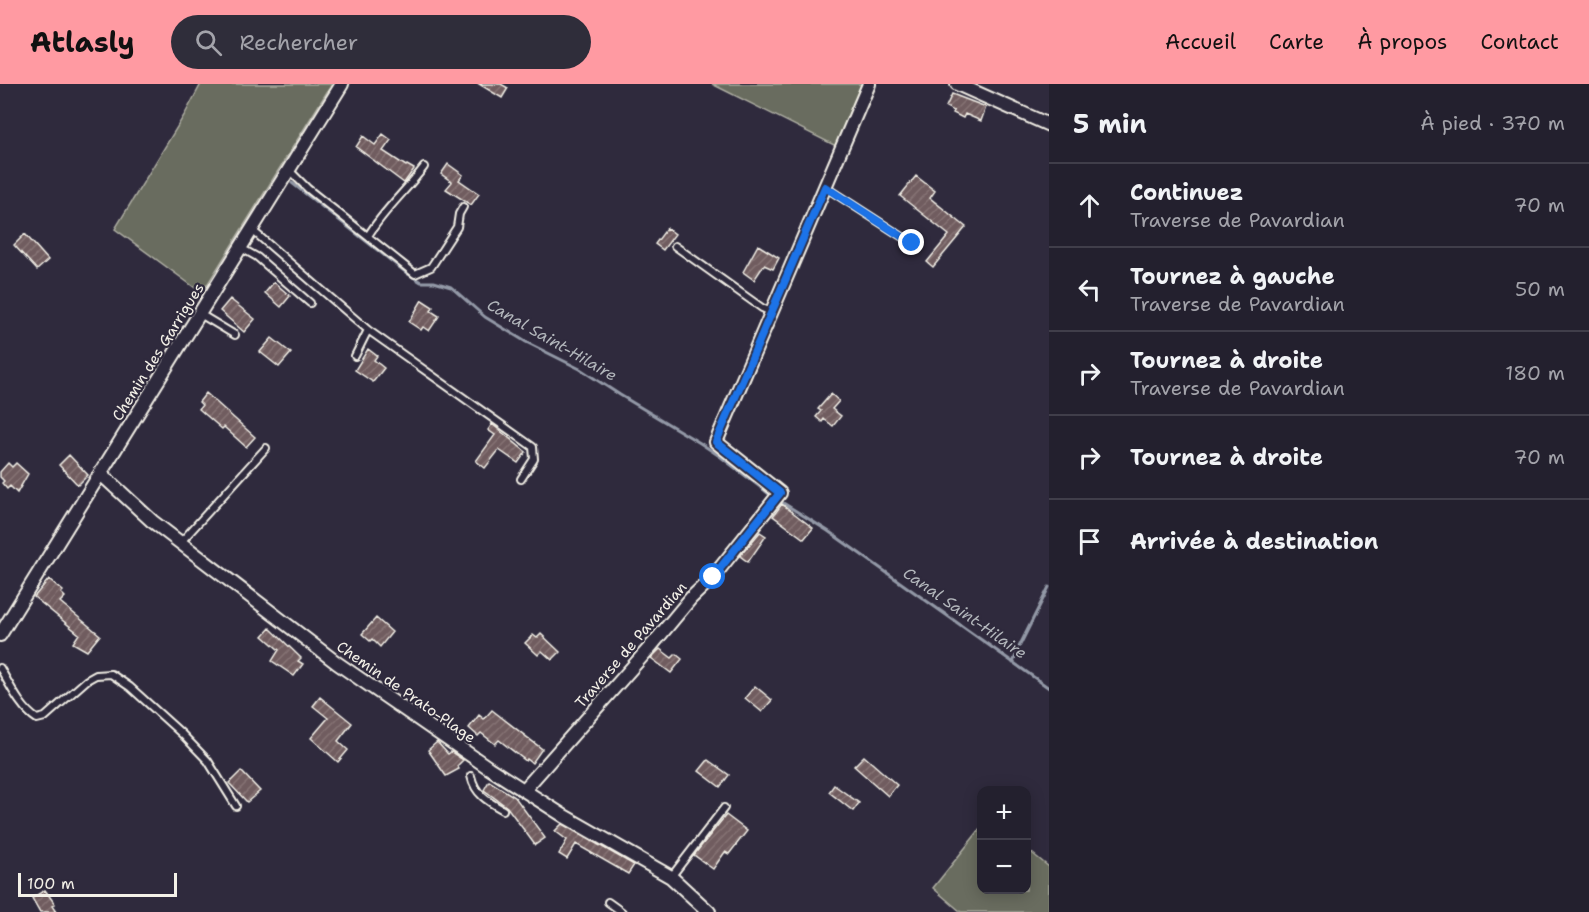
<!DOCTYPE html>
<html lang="fr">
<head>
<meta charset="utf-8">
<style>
	body { margin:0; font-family:"Shantell Sans",sans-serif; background:#2f2d3a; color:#f1f3f6 }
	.controls { position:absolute; right:18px; bottom:18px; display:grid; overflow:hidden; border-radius:12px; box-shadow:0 3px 15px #0003 }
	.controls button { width:54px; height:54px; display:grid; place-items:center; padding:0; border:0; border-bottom:2px solid #403e4a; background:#23202e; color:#f1f3f6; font:30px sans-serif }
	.scale { position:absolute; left:18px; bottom:15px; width:159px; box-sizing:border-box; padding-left:6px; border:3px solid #f4f1e8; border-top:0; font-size:16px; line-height:21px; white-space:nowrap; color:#f4f1e8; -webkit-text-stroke:4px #2f2a3d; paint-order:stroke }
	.stop { position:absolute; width:18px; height:18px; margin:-14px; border:4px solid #1a73e8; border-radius:50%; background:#fff }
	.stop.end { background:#1a73e8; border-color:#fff; box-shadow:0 2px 6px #0008 }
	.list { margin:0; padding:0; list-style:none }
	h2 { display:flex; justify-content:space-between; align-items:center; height:78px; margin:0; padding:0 24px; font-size:26px }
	h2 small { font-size:20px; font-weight:400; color:#a3a3aa }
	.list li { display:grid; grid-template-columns:39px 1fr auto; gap:18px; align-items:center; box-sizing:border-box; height:84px; padding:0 24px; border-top:2px solid #403e4a }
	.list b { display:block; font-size:22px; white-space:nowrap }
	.list p { margin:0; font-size:20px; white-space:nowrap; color:#a3a3aa }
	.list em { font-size:20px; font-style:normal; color:#a3a3aa }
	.icon { flex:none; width:33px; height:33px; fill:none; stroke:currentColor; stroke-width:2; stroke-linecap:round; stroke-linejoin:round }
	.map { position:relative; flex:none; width:1049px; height:828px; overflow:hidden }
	header { display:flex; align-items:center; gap:36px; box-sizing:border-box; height:84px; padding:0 30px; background:#ff9aa2; color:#111 }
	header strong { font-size:28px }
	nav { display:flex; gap:33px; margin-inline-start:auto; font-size:21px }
	.search { width:420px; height:54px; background:#2f2d3a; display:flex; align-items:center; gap:15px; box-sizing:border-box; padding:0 21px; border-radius:33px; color:#a3a3aa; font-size:22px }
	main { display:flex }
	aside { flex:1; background:#23202e }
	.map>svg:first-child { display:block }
	.grass { fill:#696c5e; stroke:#aeaea3; stroke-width:1.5 }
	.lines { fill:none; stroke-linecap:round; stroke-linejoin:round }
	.stream { stroke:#9399a7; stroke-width:3 }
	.building { fill:url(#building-hatch); stroke:#f4f1e8; stroke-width:1.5 }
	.service-casing { stroke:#f4f1e8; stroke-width:10 }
	.minor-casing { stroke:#f4f1e8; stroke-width:16 }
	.service { stroke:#2f2a3d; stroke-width:6 }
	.minor { stroke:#2f2a3d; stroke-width:12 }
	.route { stroke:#1a73e8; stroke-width:8 }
	.labels { text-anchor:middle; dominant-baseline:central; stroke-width:4.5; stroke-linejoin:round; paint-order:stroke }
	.street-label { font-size:15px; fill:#f4f1e8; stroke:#2f2a3d }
	.water-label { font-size:16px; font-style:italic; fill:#b3b7bc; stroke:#2f2a3d }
</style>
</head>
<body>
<header>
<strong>Atlasly</strong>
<div class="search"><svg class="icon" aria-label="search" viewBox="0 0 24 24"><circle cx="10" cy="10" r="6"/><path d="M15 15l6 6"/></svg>Rechercher</div>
<nav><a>Accueil</a><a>Carte</a><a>À propos</a><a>Contact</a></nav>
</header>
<main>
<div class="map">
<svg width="1049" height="828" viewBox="0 0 1049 828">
	<defs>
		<pattern id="building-hatch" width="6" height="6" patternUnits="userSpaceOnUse" patternTransform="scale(1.5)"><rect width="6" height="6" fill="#705b5e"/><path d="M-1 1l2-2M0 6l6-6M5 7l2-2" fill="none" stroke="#857375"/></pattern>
	</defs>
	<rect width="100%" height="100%" fill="#2f2a3d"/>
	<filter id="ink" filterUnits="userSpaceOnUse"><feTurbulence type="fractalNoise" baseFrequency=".0167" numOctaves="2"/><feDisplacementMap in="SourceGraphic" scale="12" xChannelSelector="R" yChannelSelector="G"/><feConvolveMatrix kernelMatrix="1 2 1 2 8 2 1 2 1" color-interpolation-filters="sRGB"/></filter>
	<g filter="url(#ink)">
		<path class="grass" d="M201,0H332L202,209L115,145L185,30Z
			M712,0H861L862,1L836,62Z
			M981,744V806H1026L1027,765L1049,783V828H961L933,804Z"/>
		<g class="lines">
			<path class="stream" d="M292,99L408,190L421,198H434L451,203L485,233L526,258L580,285L620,311L700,359L721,373L773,413
				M780,417L828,447L1049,604
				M1013,579L1019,563L1049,503"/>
		</g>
		<path class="building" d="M479,0H501L508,4L502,14Z
			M952,10L986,23L981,37L965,30L963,34L953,29L954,27L946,23Z
			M383,50L391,56L383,67L406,82L407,81L414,85L404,99L356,63L363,52L375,61Z
			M448,80L463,91L459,96L479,110L471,121L446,105L452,98L441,90Z
			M916,92L935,107L930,114L966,143L933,183L927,178L949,151L900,112Z
			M667,144L675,150L663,166L655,160Z
			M25,150L48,176L37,186L14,161Z
			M758,161L779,174L773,185L764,181L754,196L743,188Z
			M274,198L290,212L281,223L265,209Z
			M230,215L255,235L244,248L220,227Z
			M422,216L433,223L431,227L439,232L429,247L423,243L421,246L409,238Z
			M272,254L291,269L279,283L260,268Z
			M368,265L377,272L374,276L384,284L373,298L355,286Z
			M206,309L255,353L246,363L224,343L222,345L199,325L202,321L199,318Z
			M831,310L839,317L832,325L841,332L833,342L824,335L822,338L816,333L821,327L818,325Z
			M492,340L526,368L518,379L499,366L485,384L476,377L495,351L488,346Z
			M69,371L88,391L78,401L59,381Z
			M8,379L12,383L16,379L28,390L17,409L10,402L7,405L2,399L4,397L0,393V388Z
			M782,420L813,444L804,455L773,432Z
			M760,448L766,452L748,478L740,472Z
			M49,495L63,507L61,509L65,513L60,518L100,551L87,567L73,559L79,550L34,513Z
			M376,534L392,548L380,563L372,555L370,557L362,550Z
			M270,544L301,574L298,577L303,580L294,592L272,577L279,566L263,552Z
			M541,550L560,568L552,576L542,567L538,571L525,559L533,551L537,554Z
			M660,565L672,574L676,570L682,575L671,589L651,574Z
			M755,602L772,616L762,628L745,614Z
			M320,613L352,639L338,657L348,666L338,678L311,654L328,634L313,622Z
			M492,626L542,665L532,679L527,675L526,677L499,656L495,660L481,649L478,652L469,644L479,631L484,635Z
			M437,658L448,670L451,668L463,676L457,682L459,685L446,692L428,666Z
			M864,672L897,701L888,712L854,682Z
			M708,676L729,691L720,703L699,687Z
			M241,687L260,707L247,718L229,699Z
			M489,697L515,713L545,754L535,761L507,723L484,706Z
			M834,701L859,719L853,727L829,708Z
			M726,731L747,747L729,770L725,768L713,785L694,771Z
			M562,740L634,781L628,790L576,760L567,775L559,770L567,756L555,747Z
			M45,806L55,820L52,822L56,828H40L32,814Z"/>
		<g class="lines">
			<g class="service-casing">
				<path id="service" d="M289,86L308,105L415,190L431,183L457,143L459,130L463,123
					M825,103L912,159
					M252,146L368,246L533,363L534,375L521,395
					M368,152C383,127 406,107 424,83
					M675,162L762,224L771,228
					M241,164L257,173L310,219
					M200,230L235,251
					M355,272L368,246
					M180,459L266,364
					M0,584C10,601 20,624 37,635L45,633L87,596L96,591L111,590L130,603L182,650L208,677L236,722
					M471,692C475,710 487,717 503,726
					M671,793L724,724
					M608,818L622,828"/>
			</g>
			<g class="minor-casing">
				<path id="minor" d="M957,0L1049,41
					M101,390L152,437L337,579L489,684L564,732L671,793L709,828
					M0,551L342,0
					M524,706L652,561L691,514L713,493L780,409L716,358L869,0"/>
			</g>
			<use href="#service" class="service"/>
			<use href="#minor" class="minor"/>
		</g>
	</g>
	<g class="lines" filter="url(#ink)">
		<path class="route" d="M713,493L780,409L716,358L825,103L912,159"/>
	</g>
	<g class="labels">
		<g class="street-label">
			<text transform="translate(158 268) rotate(-58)">Chemin des Garrigues</text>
			<text transform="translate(631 561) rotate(-49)">Traverse de Pavardian</text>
			<text transform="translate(406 608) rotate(35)">Chemin de Prato-Plage</text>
		</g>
		<g class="water-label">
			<text transform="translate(552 256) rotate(30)">Canal Saint-Hilaire</text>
			<text transform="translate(965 529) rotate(35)">Canal Saint-Hilaire</text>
		</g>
	</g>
</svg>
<div class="controls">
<button>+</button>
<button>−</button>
</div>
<div class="scale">100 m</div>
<div class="stop" style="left:713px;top:493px"></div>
<div class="stop end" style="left:912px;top:159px"></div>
</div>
<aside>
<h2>5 min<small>À pied · 370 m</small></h2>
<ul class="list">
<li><svg class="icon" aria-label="ahead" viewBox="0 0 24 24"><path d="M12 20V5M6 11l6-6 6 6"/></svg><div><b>Continuez</b><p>Traverse de Pavardian</p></div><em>70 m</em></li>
<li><svg class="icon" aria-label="left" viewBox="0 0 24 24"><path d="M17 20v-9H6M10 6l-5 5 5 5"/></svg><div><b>Tournez à gauche</b><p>Traverse de Pavardian</p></div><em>50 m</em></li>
<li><svg class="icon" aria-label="right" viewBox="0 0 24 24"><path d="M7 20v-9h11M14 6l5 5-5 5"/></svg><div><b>Tournez à droite</b><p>Traverse de Pavardian</p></div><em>180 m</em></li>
<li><svg class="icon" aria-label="right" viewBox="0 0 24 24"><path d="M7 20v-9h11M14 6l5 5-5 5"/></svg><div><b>Tournez à droite</b></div><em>70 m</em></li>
<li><svg class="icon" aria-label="arrive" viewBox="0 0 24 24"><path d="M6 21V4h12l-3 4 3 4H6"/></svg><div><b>Arrivée à destination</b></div></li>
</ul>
</aside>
</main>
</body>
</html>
